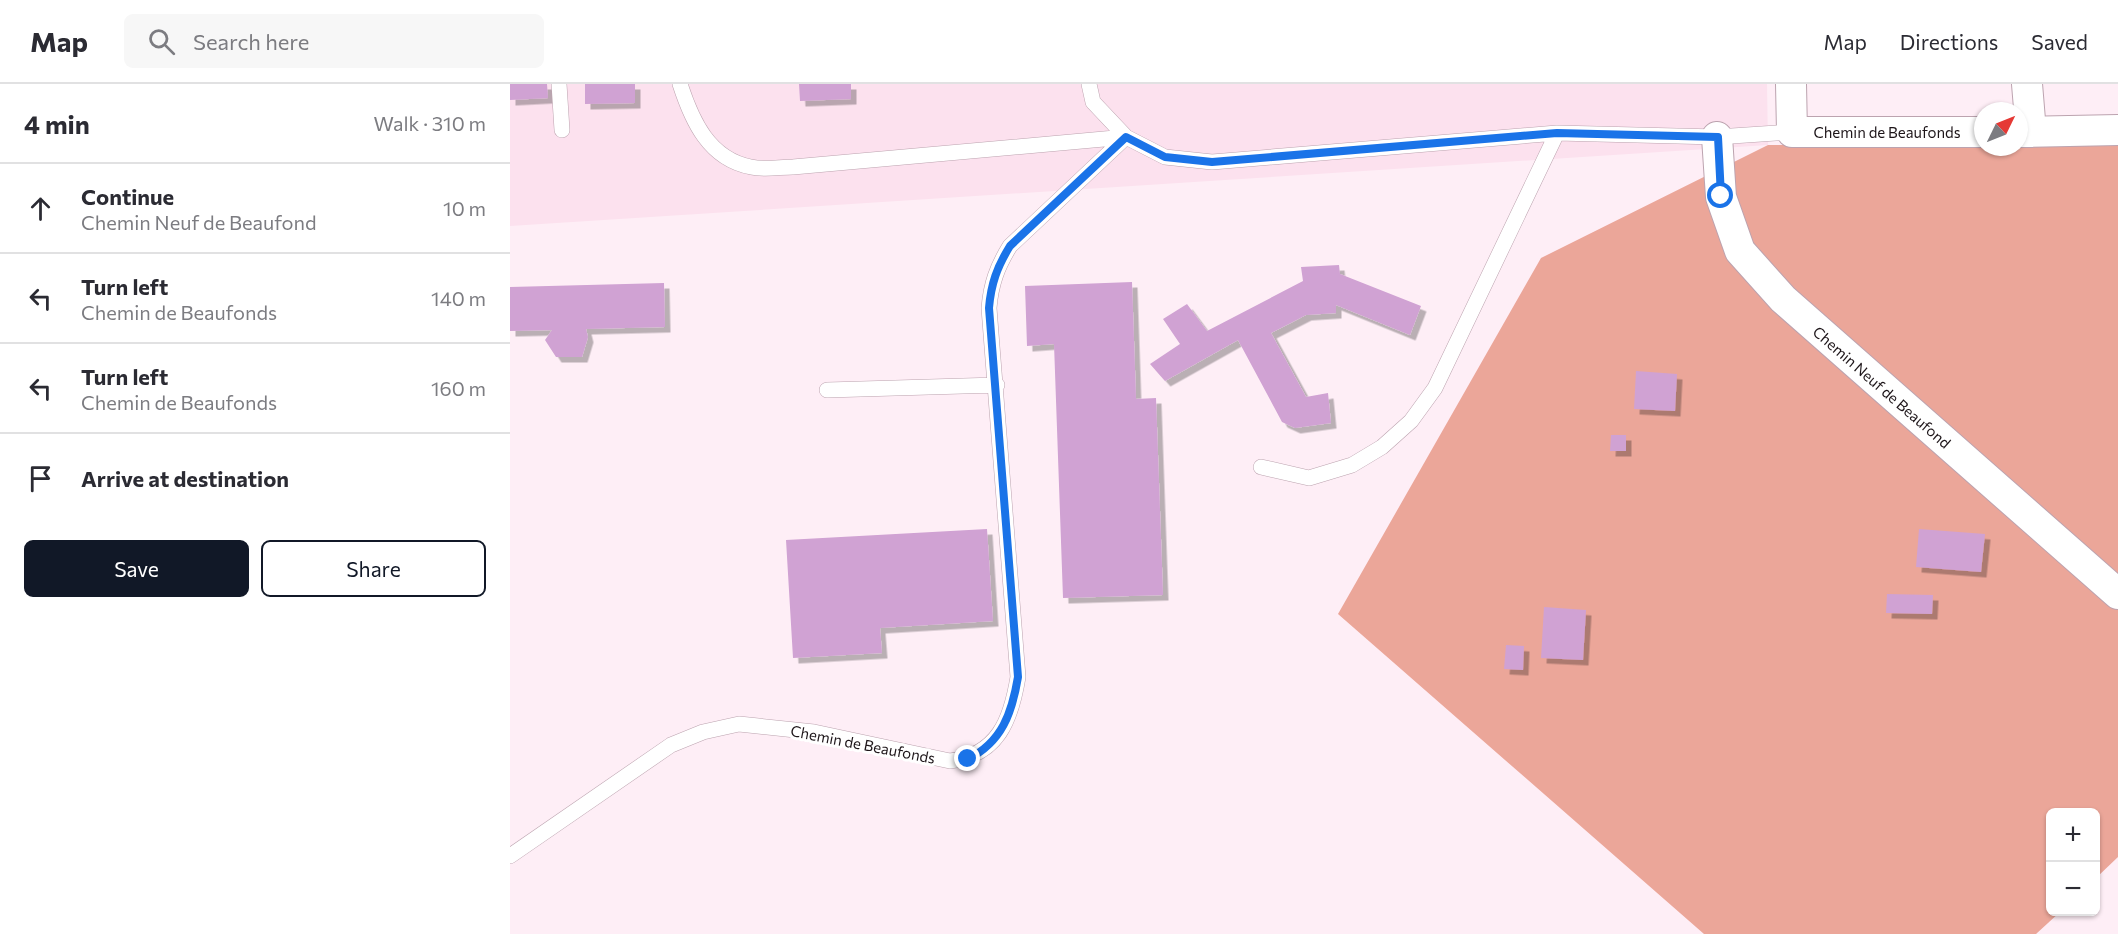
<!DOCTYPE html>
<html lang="en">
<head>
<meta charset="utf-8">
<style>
	body { margin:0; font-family:Commissioner,sans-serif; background:#f7f7f7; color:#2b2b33 }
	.controls { position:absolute; right:18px; bottom:18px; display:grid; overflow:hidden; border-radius:9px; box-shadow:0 2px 4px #0004 }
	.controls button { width:54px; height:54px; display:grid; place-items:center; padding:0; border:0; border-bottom:2px solid #e1e1e2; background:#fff; color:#2b2b33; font:30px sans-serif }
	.compass { position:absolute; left:1464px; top:18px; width:54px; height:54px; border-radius:50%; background:#fff; box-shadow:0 2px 4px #0004; rotate:47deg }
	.stop { position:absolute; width:18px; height:18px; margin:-14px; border:4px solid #1a73e8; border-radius:50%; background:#fff }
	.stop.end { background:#1a73e8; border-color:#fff; box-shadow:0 2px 6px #0008 }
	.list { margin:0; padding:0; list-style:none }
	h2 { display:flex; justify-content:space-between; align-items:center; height:78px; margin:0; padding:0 24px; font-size:26px }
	h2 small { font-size:20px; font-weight:400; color:#7c7c81 }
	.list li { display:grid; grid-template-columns:39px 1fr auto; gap:18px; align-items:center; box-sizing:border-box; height:90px; padding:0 24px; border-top:2px solid #e1e1e2 }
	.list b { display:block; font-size:22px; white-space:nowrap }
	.list p { margin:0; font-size:20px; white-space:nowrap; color:#7c7c81 }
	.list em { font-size:20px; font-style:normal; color:#7c7c81 }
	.actions { display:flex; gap:12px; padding:18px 24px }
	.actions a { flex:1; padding:14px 0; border:2px solid #111827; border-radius:9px; text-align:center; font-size:21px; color:#111827 }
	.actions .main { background:#111827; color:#fff }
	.icon { flex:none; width:33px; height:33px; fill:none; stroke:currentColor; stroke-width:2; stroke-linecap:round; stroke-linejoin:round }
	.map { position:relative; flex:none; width:1608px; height:850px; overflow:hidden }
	header { display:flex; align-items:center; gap:36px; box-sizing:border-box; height:84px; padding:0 30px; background:#fff; border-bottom:2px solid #e1e1e2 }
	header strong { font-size:28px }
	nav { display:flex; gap:33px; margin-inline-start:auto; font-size:21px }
	.search { width:420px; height:54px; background:#f7f7f7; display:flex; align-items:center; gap:15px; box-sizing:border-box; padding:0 21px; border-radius:9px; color:#7c7c81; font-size:22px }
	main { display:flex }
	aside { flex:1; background:#fff }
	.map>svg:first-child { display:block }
	.built { fill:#fce1ee }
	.forest { fill:#eba699 }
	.building { fill:#d0a2d3; filter:url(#shadow) }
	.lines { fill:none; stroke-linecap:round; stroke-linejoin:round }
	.service-casing { stroke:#bca3af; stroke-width:16 }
	.minor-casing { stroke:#bca3af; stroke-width:32 }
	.service { stroke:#fff; stroke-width:15 }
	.minor { stroke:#fff; stroke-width:30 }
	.route { stroke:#1a73e8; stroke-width:8 }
	.labels { text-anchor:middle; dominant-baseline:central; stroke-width:6; stroke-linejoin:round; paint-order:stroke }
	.street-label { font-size:15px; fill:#1d1519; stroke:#fff }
</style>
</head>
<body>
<header>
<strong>Map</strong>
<div class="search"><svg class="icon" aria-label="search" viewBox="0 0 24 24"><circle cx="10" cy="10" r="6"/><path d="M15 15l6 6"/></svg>Search here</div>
<nav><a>Map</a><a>Directions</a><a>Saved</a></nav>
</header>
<main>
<aside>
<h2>4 min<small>Walk · 310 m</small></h2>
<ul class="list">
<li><svg class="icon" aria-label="ahead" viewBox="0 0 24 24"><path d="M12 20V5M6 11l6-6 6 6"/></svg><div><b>Continue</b><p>Chemin Neuf de Beaufond</p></div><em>10 m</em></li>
<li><svg class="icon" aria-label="left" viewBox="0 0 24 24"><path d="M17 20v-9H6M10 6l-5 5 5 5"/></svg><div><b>Turn left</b><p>Chemin de Beaufonds</p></div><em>140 m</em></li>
<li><svg class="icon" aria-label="left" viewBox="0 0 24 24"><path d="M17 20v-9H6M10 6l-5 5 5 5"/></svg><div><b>Turn left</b><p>Chemin de Beaufonds</p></div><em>160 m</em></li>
<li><svg class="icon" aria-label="arrive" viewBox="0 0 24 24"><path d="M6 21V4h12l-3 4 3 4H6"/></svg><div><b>Arrive at destination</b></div></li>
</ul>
<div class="actions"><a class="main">Save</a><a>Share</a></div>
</aside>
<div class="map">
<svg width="1608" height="850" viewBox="0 0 1608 850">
	<defs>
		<filter id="shadow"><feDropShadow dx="5.5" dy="5.5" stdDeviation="0" flood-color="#0004"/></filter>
	</defs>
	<rect width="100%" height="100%" fill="#feeef6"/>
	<path class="built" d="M0,0H1257L1258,61L0,142Z"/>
	<path class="forest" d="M1608,57V773L1586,794V728H1540V828H1550L1526,850H1194L828,530L1031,174L1258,61L1473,59V63H1509V58Z"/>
	<path class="building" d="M0,0H37L38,14L0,16Z
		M75,0H125V19L75,20Z
		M289,0H341V15L290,17Z
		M829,181L830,190L911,222L900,251L826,221V229L796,231L761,249L796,313L818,309L821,339L785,344L772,338L728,256L655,297L640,280L670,260L653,235L677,220L697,247L793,197L791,183Z
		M622,198L626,315L646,314L653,511L553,514L544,260L517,262L515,202Z
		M154,199L155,243L76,245L78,253L72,273H46L35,256L42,246L0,247V203Z
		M1126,287L1167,290L1165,327L1124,325Z
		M1101,351H1116V367H1100Z
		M477,445L483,537L370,544L372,569L283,574L276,456Z
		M1409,445L1475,450L1471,488L1406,483Z
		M1377,510L1423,511L1422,530L1376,529Z
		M1034,523L1076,526L1073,576L1031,574Z
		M996,561L1014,562L1013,586L994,585Z"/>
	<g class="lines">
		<g class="service-casing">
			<path id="service" d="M49,0L52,46
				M170,0C182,37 199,75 241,83C254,86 270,83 283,83L616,53
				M579,0L583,18L616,53L655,73L702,78L1047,49L1207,53L1282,48
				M317,306L487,301
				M751,383L799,394L842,381L872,363L901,337L925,304L1047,49
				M0,772L161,661L193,648L229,640L304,648L440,677C488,671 501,636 508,593L479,224C481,200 487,183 500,162L616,53"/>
		</g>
		<g class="minor-casing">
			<path id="minor" d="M1281,0L1282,48H1473
				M1517,0L1521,48
				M1509,48L1608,46
				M1207,53L1211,113L1230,167L1273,215L1608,510"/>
		</g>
		<use href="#service" class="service"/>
		<use href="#minor" class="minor"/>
	</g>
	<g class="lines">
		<path class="route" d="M458,675C492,658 502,629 508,593L479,224C481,200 487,183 500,162L616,53L655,73L702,78L1047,49L1208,53L1211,112"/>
	</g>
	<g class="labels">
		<g class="street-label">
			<text x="1377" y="48">Chemin de Beaufonds</text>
			<text transform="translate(1372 303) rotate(41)">Chemin Neuf de Beaufond</text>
			<text transform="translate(353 660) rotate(11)">Chemin de Beaufonds</text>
		</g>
	</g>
</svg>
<div class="controls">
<button>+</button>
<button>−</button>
</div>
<svg class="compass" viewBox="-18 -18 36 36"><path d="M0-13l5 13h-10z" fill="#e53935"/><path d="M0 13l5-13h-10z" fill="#7c7c81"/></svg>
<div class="stop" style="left:1211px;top:112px"></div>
<div class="stop end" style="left:458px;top:675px"></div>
</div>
</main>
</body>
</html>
